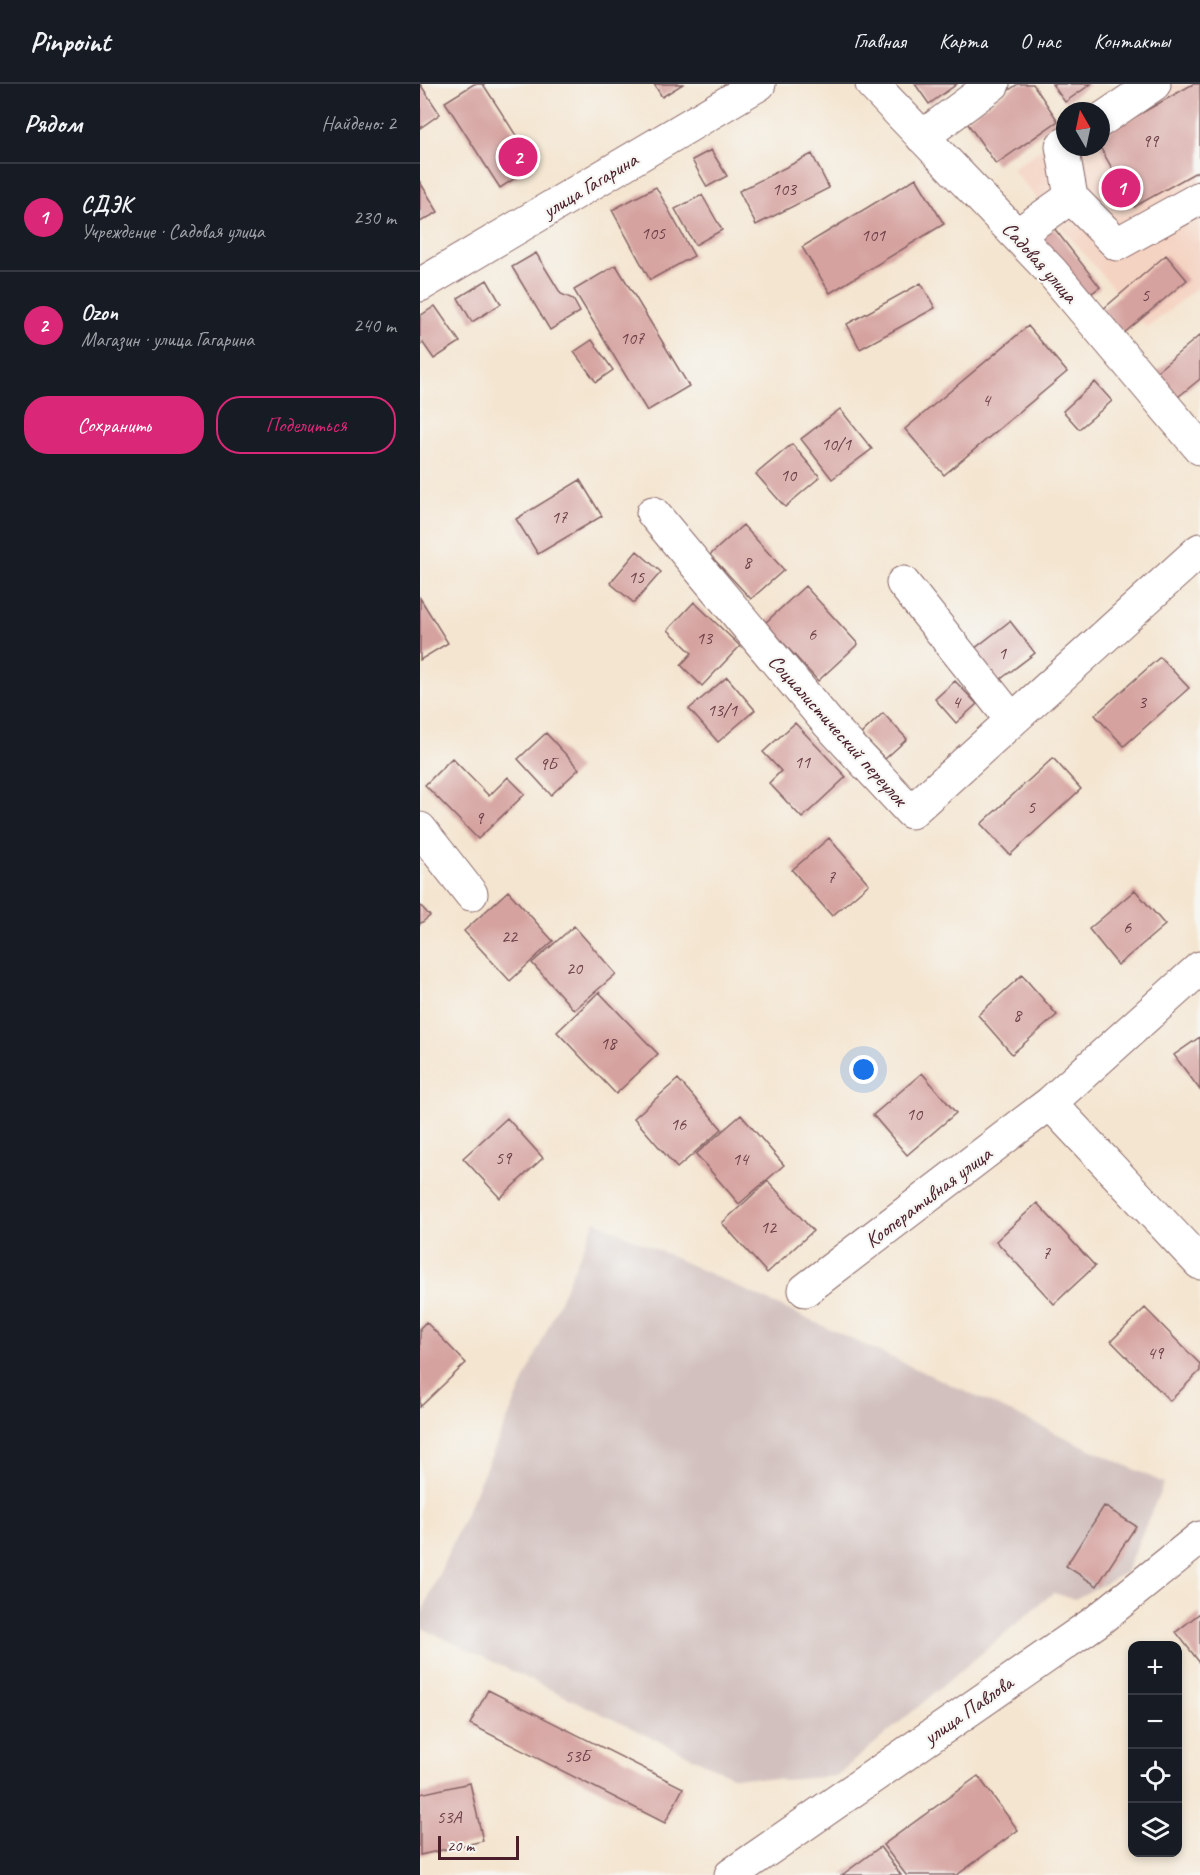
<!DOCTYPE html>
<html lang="ru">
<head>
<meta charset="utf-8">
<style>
	body { margin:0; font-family:Caveat,sans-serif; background:#242831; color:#f1f3f6 }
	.controls { position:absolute; right:18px; bottom:18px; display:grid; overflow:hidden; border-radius:12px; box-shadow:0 3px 9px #0003 }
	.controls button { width:54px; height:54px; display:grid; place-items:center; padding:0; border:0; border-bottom:2px solid #363941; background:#171b24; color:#f1f3f6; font:30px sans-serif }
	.compass { position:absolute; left:636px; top:18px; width:54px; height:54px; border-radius:50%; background:#171b24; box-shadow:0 3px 9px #0003; rotate:351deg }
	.scale { position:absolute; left:18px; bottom:15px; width:81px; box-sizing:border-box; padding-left:6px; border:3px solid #4a1f2b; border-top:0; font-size:16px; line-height:21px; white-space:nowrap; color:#4a1f2b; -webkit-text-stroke:4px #f6f6f2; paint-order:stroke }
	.you { position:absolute; left:444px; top:986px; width:21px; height:21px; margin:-15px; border:4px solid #fff; border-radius:50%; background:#1a73e8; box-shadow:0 0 0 9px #1a73e833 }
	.badge { display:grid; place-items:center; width:39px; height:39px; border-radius:50%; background:#db2777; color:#fff; font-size:20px; font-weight:700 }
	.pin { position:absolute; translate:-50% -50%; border:3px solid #fff; box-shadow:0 2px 6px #0006 }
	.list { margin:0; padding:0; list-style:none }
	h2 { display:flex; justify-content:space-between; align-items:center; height:78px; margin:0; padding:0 24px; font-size:26px }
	h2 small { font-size:20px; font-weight:400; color:#9ea1a6 }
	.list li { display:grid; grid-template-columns:39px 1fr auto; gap:18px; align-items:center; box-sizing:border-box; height:108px; padding:0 24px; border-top:2px solid #363941 }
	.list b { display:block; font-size:22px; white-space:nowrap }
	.list p { margin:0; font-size:20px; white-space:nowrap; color:#9ea1a6 }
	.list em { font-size:20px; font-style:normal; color:#9ea1a6 }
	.actions { display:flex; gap:12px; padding:18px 24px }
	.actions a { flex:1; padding:14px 0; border:2px solid #db2777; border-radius:24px; text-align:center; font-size:21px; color:#db2777 }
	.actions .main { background:#db2777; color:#fff }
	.icon { flex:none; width:33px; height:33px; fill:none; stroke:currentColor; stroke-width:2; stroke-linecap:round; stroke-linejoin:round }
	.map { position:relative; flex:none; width:780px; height:1791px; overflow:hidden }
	header { display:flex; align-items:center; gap:36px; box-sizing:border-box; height:84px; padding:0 30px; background:#171b24; border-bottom:2px solid #363941 }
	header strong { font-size:28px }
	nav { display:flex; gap:33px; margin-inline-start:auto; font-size:21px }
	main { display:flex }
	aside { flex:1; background:#171b24 }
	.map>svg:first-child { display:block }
	.built { fill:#f5d3c2 }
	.industrial { fill:#d1c0bd }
	.building { fill:#d5a29f }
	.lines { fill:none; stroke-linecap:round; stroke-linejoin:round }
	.minor-casing { stroke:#866465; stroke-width:35 }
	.minor { stroke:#fff; stroke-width:33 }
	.labels { text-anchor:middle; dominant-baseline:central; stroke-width:4.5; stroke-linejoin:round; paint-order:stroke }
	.number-label { font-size:18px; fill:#6d4048 }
	.street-label { font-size:21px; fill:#4a1f2b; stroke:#f6f6f2 }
</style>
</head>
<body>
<header>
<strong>Pinpoint</strong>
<nav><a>Главная</a><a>Карта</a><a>О нас</a><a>Контакты</a></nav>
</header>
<main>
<aside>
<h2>Рядом<small>Найдено: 2</small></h2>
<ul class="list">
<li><span class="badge">1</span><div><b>СДЭК</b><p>Учреждение · Садовая улица</p></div><em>230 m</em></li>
<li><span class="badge">2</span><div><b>Ozon</b><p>Магазин · улица Гагарина</p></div><em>240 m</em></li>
</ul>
<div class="actions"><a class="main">Сохранить</a><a>Поделиться</a></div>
</aside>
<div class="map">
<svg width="780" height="1791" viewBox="0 0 780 1791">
	<rect width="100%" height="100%" fill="#f6f6f2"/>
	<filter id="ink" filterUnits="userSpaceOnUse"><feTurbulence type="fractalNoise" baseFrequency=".0167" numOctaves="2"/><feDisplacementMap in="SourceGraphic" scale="12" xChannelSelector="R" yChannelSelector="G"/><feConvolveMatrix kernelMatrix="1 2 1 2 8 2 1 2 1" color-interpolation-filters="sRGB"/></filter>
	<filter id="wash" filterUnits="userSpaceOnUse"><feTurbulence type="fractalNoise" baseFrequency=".008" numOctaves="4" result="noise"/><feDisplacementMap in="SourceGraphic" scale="24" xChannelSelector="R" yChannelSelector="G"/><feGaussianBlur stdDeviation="1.35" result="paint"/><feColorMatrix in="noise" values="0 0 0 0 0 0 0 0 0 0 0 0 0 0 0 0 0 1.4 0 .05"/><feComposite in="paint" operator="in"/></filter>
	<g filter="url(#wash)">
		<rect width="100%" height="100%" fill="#f4e5d0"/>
		<path class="built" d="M715,0H780V201L727,244L592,85L645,48V63H681Z"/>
		<path class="industrial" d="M175,1137L744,1399L705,1489L655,1515L633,1509L416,1692L366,1696L312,1692L0,1543V1533Z"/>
		<g id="blocks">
			<path class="building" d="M0,0L20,30L0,44Z
				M54,0H63L115,81L80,104L25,18Z
				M234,0H263L242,13Z
				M495,0H537L509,20Z
				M598,0H613L638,37L576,80L545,36Z
				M632,0H671L645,18Z
				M773,0H780V86L714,123L680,63L681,52Z
				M291,66L307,92L287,103L272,76Z
				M392,70L409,104L336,141L319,107Z
				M496,94L524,140L410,209L382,163Z
				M0,98L18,128L0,138Z
				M236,103L274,172L230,196L192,126Z
				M282,111L302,146L275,161L255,125Z
				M634,144L680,203L661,217L616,158Z
				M116,169L141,210L153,215L160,228L130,246L92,183Z
				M746,171L767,196L703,250L682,226Z
				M196,181L269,302L227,327L154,206Z
				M67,196L81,220L52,238L38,214Z
				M501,199L515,224L440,265L427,240Z
				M15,222L40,258L14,275L3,259L0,261V232Z
				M608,242L647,288L524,391L485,345Z
				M780,251V295L758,313L736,288Z
				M172,256L193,286L176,298L154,268Z
				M675,298L692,317L659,345L643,327Z
				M420,325L452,365L412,395L381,355Z
				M372,360L400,393L365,423L336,390Z
				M160,396L182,432L118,470L96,435Z
				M323,441L364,486L331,515L290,471Z
				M217,467L241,488L214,519L190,499Z
				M385,502L438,560L398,597L345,539Z
				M0,514L28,559L0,576Z
				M274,518L320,562L282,602L261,581L272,569L248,546Z
				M590,537L615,569L573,601L549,569Z
				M740,573L769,604L704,662L675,631Z
				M307,593L335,626L298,658L269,625Z
				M535,597L557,620L536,639L515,615Z
				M463,629L487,655L465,675L441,650Z
				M375,639L426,693L382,734L349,699L361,687L343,668Z
				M126,649L159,685L131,711L98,675Z
				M32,674L69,712L88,693L105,710L58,755L5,701Z
				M633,674L661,705L590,771L561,740Z
				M409,754L449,800L412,832L372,786Z
				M715,806L745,841L698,881L669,845Z
				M88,807L133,857L90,897L44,847Z
				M0,821L10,832L0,840Z
				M154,842L196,890L154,926L112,879Z
				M602,891L637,931L592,970L558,931Z
				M179,908L238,970L196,1010L137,948Z
				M780,953V1006L754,971Z
				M502,989L536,1029L487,1071L453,1031Z
				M258,995L302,1045L257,1084L214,1034Z
				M321,1031L364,1081L319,1120L276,1070Z
				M87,1034L123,1074L80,1114L43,1074Z
				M348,1097L393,1147L347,1189L302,1139Z
				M617,1119L675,1182L634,1220L576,1157Z
				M725,1224L780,1280V1287L750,1317L691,1257Z
				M6,1238L46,1279L0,1323V1244Z
				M684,1422L716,1442L677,1502L646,1482Z
				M780,1529V1579L756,1548Z
				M68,1606L263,1704L245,1739L50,1640Z
				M558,1692L598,1746L537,1791H486L463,1761Z
				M50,1699L63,1757L0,1771V1710Z
				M460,1763L481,1791H422Z"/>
		</g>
	</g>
	<g filter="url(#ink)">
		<use href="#blocks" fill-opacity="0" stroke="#866465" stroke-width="1.5"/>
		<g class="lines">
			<g class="minor-casing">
				<path id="minor" d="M452,0L631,187L780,364
					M681,36L734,0
					M502,53L573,0
					M645,60L642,62L651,113
					M597,151L651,113L697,160L780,114
					M0,201L339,0
					M233,429L408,639L491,728L780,466
					M483,499L592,636
					M0,745L51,810
					M630,1019L780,1179
					M385,1206L630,1019L780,884
					M311,1791L677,1537L780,1454"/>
			</g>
			<use href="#minor" class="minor"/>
		</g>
	</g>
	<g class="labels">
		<g class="number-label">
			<text x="730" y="57">99</text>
			<text x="364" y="105">103</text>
			<text x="233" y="149">105</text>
			<text x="453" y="151">101</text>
			<text x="725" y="211">5</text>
			<text x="212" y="254">107</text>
			<text x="566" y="316">4</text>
			<text x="416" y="360">10/1</text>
			<text x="368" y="391">10</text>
			<text x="139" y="433">17</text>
			<text x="327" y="478">8</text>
			<text x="216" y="493">15</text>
			<text x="392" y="550">6</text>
			<text x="284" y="554">13</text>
			<text x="582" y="569">1</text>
			<text x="536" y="618">4</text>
			<text x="722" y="618">3</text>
			<text x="302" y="626">13/1</text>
			<text x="382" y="678">11</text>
			<text x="128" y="680">9Б</text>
			<text x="611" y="723">5</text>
			<text x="59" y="734">9</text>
			<text x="411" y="793">7</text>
			<text x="707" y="843">6</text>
			<text x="89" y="852">22</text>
			<text x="154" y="884">20</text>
			<text x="597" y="931">8</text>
			<text x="188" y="959">18</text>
			<text x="494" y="1030">10</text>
			<text x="258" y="1040">16</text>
			<text x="83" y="1074">59</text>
			<text x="320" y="1075">14</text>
			<text x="348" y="1143">12</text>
			<text x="626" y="1169">7</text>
			<text x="735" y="1269">49</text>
			<text x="157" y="1672">53Б</text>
			<text x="29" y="1733">53А</text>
		</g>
		<g class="street-label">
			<text transform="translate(170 101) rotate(-31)">улица Гагарина</text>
			<text transform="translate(620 178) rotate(48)">Садовая улица</text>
			<text transform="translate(418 646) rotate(48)">Социалистический переулок</text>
			<text transform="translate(508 1113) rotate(-37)">Кооперативная улица</text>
			<text transform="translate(548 1626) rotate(-35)">улица Павлова</text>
		</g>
	</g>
</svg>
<div class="controls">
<button>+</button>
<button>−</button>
<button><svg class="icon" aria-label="locate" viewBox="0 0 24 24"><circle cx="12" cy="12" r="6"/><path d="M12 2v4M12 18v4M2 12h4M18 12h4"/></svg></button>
<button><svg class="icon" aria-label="layers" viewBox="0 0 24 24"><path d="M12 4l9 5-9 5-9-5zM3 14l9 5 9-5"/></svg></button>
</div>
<svg class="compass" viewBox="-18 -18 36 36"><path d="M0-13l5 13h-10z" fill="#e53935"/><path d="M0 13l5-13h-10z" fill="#9ea1a6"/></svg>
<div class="scale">20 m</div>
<div class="you"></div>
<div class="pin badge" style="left:701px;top:104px">1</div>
<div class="pin badge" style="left:98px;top:73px">2</div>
</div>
</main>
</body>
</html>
